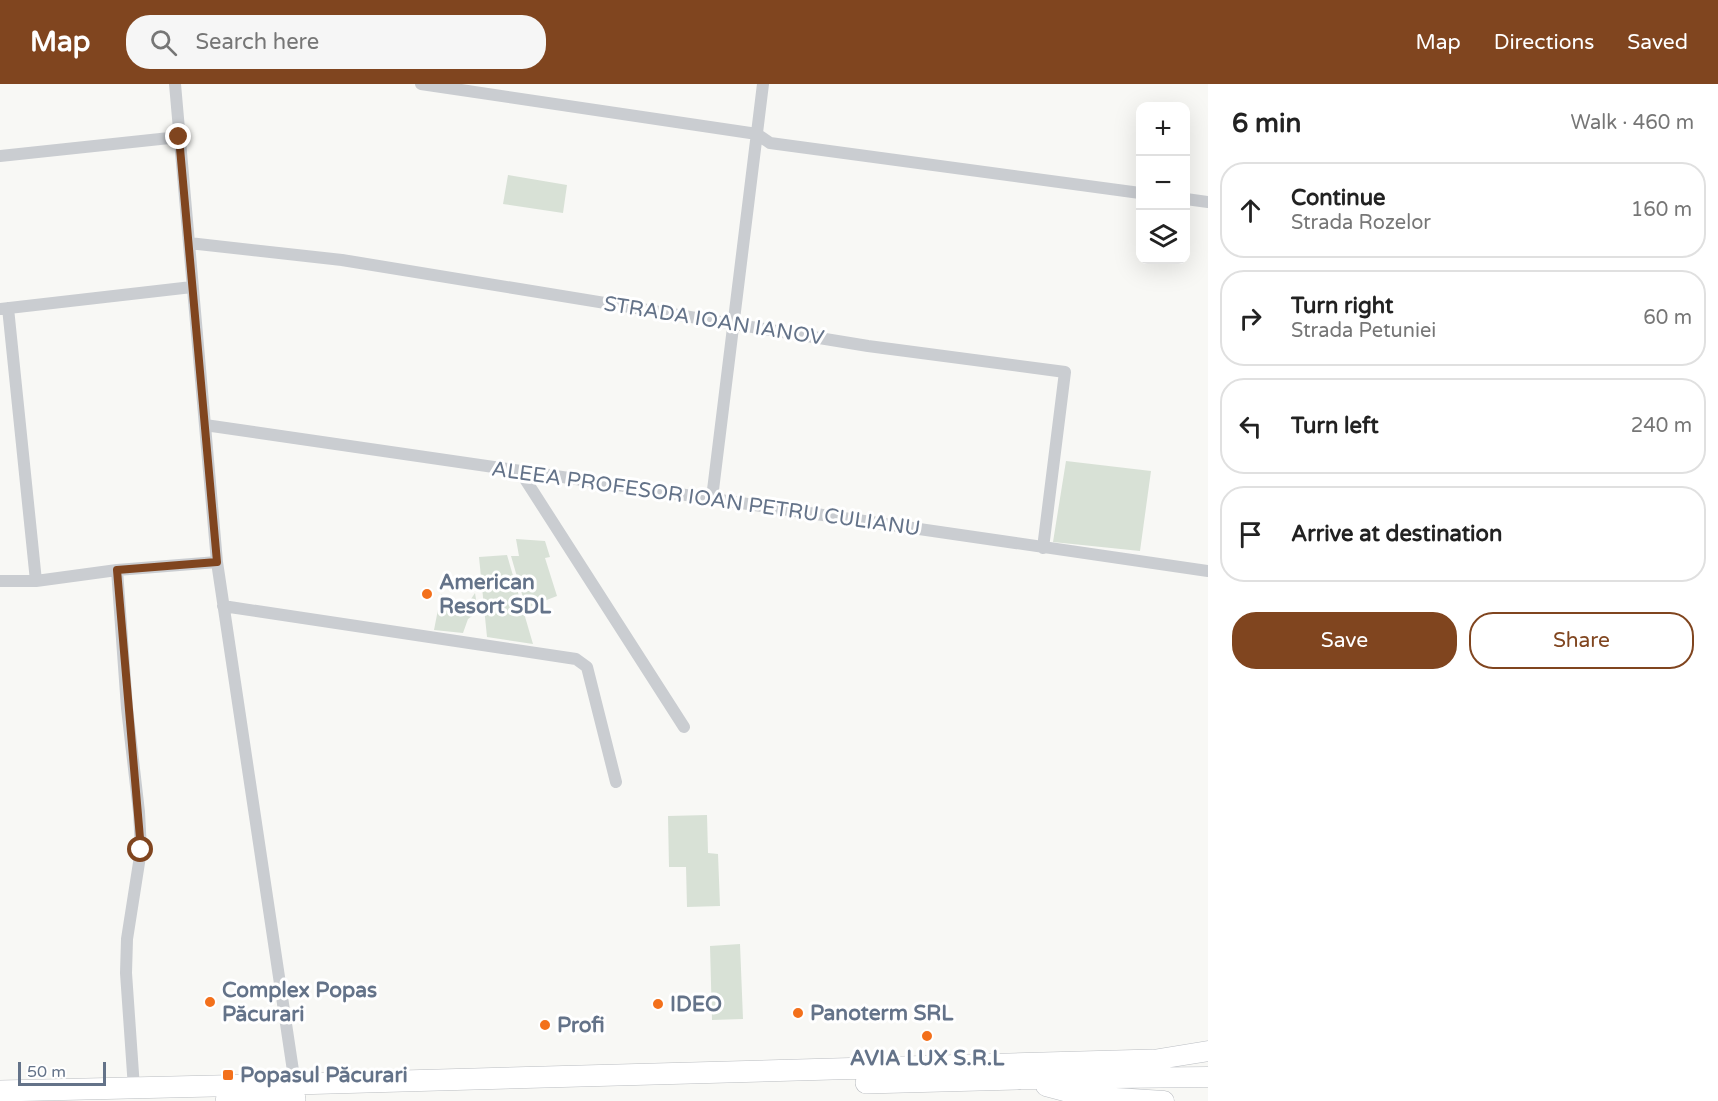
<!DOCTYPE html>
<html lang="en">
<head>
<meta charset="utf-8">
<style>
	body { margin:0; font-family:"Varela Round",sans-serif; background:#f6f6f6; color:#222 }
	.controls { position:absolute; right:18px; top:18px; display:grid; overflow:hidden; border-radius:12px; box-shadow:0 6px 24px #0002 }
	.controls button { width:54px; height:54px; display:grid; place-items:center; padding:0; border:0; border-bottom:2px solid #e0e0e0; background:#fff; color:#222; font:30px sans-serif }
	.scale { position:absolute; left:18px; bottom:15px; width:88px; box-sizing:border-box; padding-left:6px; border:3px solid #647389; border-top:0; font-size:16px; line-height:21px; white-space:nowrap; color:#647389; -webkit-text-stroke:4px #fff; paint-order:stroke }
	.stop { position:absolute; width:18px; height:18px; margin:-14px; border:4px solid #80451f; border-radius:50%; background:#fff }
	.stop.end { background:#80451f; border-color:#fff; box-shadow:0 2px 6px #0008 }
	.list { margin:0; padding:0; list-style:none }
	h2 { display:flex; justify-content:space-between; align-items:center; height:78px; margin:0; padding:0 24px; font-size:26px }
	h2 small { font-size:20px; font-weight:400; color:#767676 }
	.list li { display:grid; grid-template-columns:39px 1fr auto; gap:18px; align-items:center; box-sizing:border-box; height:96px; margin:0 12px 12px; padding:0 12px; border:2px solid #e0e0e0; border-radius:24px }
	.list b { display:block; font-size:22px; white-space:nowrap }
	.list p { margin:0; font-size:20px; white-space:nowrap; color:#767676 }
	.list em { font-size:20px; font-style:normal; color:#767676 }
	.actions { display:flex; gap:12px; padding:18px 24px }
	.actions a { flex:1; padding:14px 0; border:2px solid #80451f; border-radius:24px; text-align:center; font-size:21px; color:#80451f }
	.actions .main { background:#80451f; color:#fff }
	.icon { flex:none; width:33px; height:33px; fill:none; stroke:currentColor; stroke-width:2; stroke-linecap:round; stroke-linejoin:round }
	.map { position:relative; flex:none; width:1208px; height:1017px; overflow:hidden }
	header { display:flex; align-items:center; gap:36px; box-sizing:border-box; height:84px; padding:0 30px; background:#80451f; color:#fff }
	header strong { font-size:28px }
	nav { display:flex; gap:33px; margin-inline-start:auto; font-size:21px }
	.search { width:420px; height:54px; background:#f6f6f6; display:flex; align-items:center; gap:15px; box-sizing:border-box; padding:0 21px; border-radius:24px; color:#767676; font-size:22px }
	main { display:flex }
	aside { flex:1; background:#fff }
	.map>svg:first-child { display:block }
	.green { fill:#d8e1d6 }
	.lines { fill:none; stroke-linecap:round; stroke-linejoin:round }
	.primary-casing { stroke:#bbbec3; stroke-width:21 }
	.trunk-casing { stroke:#babdc1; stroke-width:22 }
	.minor { stroke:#cacdd1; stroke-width:12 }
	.primary { stroke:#fff; stroke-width:20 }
	.trunk { stroke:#fff; stroke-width:21 }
	.route { stroke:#80451f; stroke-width:8 }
	.poi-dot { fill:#f3701b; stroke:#fff; stroke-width:2 }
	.labels { text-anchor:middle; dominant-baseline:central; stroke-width:6; stroke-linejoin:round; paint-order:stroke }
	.street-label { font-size:21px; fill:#647389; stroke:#fff }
	.poi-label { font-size:21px; font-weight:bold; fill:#647389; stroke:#fff; text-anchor:start }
</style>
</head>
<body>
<header>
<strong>Map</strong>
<div class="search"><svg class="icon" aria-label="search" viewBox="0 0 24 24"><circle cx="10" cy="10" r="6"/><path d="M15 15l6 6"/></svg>Search here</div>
<nav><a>Map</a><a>Directions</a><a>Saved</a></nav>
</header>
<main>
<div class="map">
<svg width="1208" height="1017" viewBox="0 0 1208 1017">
	<rect width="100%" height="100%" fill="#f8f8f5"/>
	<path class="green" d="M508,91L567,101L563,129L503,120Z
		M1066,377L1151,387L1140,467L1053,458Z
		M516,455L545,457L550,473L545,474L557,512L526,524L511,472H519Z
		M507,471L533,560L487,553L479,473Z
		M475,509L478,528L468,535L463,549L434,546L441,510C452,515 454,525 469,518Z
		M707,731L708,769L718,770L720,822L687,823L686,783H669L668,732Z
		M740,860L743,935L712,936L710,862Z"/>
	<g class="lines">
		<g class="primary-casing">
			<path id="primary" d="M1153,976L1208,967
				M1017,995L1208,993
				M1046,1002L1083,1012L1164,1017"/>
		</g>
		<g class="trunk-casing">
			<path id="trunk" d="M866,999L1017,995
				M0,1007L295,1000L1153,976
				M226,1017L295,1015"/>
		</g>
		<path class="minor" d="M175,0L217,478L295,1000
			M421,0L757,50L770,59L1140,109
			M0,72L179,53
			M1186,115L1208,118
			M189,159L342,176L868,262L1065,288L1043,464
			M8,224L36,497
			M0,225L192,203
			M205,341L1208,487
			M526,389L525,395L684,643
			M712,414L763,0
			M117,486L127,624L139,728L141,766L127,855L126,889L134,1004
			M0,497H36L117,486L217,478
			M223,522L576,575L587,583L616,698"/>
		<use href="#primary" class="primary"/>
		<use href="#trunk" class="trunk"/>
	</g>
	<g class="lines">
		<path class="route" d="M141,766L117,486L217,478L179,53"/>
	</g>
	<g class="poi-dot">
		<circle cx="427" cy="510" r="6"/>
		<circle cx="210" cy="918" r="6"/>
		<circle cx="658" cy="920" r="6"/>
		<circle cx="798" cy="929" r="6"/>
		<circle cx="545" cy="941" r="6"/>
		<circle cx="927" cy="952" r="6"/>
		<rect x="222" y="985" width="12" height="12" rx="3"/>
	</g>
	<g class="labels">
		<g class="street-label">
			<text transform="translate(714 237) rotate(9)">STRADA IOAN IANOV</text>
			<text transform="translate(706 415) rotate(8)">ALEEA PROFESOR IOAN PETRU CULIANU</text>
		</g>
		<g class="poi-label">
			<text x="439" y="498">American<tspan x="439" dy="24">Resort SDL</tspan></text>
			<text x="222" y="906">Complex Popas<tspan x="222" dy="24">Păcurari</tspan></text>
			<text x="670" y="920">IDEO</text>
			<text x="810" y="929">Panoterm SRL</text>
			<text x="557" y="941">Profi</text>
			<text x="927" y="974" text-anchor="middle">AVIA LUX S.R.L</text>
			<text x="240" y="991">Popasul Păcurari</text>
		</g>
	</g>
</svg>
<div class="controls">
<button>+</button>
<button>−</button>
<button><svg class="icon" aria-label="layers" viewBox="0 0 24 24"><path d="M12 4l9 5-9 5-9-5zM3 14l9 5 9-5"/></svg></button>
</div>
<div class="scale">50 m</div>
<div class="stop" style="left:141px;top:766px"></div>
<div class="stop end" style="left:179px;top:53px"></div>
</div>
<aside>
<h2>6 min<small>Walk · 460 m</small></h2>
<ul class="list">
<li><svg class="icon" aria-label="ahead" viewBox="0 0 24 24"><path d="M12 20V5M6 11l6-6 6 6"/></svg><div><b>Continue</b><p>Strada Rozelor</p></div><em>160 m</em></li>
<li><svg class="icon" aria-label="right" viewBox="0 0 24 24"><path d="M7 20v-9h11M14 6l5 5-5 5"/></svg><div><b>Turn right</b><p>Strada Petuniei</p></div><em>60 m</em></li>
<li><svg class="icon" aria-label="left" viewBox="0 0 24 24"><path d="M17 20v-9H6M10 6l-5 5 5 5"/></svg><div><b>Turn left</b></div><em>240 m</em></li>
<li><svg class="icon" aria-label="arrive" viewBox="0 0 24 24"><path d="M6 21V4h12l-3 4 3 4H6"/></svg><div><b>Arrive at destination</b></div></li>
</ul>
<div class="actions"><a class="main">Save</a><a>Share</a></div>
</aside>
</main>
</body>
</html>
